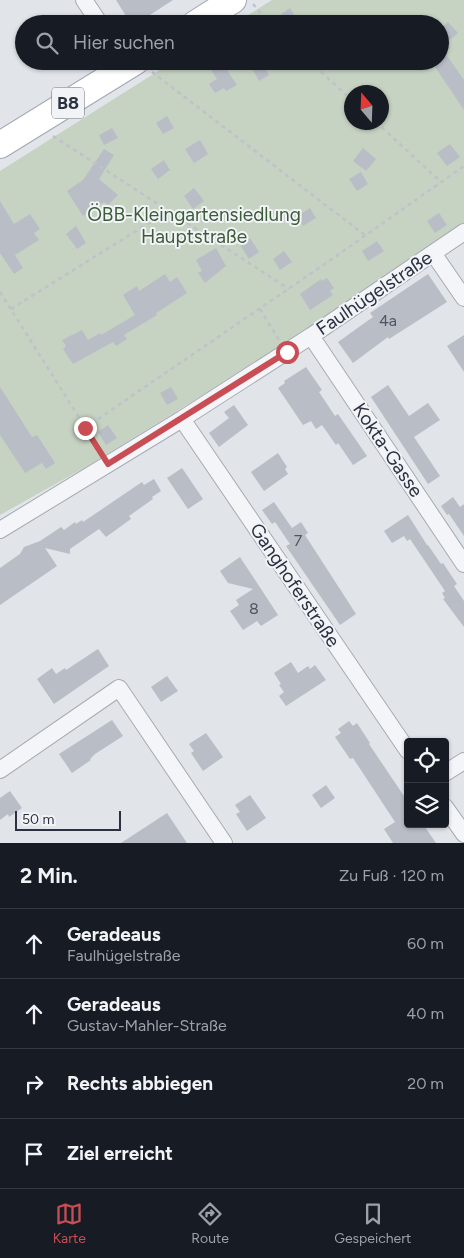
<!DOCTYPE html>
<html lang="de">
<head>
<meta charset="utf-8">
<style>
	body { margin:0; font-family:Figtree,sans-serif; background:#20242c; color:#f1f3f6 }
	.controls { position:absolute; right:15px; bottom:15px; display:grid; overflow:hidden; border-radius:5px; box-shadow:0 1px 4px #0004 }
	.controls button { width:45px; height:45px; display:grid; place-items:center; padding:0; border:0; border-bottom:1px solid #363941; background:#171b24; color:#f1f3f6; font:25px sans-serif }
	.compass { position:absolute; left:344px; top:85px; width:45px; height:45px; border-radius:50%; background:#171b24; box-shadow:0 1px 4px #0004; rotate:341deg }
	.scale { position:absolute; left:15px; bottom:12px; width:106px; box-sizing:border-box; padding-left:5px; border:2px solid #2a3140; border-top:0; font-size:14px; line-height:18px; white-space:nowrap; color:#2a3140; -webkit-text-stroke:4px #f1f3f7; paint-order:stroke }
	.stop { position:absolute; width:15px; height:15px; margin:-11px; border:4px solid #c84d55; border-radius:50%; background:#fff }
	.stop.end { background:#c84d55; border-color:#fff; box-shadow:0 1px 5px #0008 }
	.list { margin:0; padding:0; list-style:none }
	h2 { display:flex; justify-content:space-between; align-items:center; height:65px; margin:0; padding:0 20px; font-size:21px }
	h2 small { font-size:16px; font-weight:400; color:#9ea1a6 }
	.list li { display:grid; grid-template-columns:32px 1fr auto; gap:15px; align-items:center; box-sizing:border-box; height:70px; padding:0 20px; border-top:1px solid #363941 }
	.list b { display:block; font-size:19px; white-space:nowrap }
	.list p { margin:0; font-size:16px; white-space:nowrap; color:#9ea1a6 }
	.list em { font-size:16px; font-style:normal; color:#9ea1a6 }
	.icon { flex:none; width:28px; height:28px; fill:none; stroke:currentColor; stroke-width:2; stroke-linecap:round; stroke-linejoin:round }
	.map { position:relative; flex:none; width:464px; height:843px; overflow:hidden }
	.search { position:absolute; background:#171b24; box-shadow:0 1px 4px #0004; left:15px; right:15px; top:15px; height:55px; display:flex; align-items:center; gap:12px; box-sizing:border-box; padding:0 18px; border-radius:28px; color:#9ea1a6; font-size:19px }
	.sheet { height:345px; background:#171b24 }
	nav { display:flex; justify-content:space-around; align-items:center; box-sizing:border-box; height:70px; border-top:1px solid #363941; background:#171b24; font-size:14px; color:#9ea1a6 }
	nav a { display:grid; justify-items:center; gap:2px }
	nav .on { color:#c84d55 }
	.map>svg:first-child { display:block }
	.green { fill:#c6d3c3; fill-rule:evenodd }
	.building { fill:#b9bdc6 }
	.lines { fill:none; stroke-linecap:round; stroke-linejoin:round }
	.street-casing { stroke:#a6abb3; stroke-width:18 }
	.primary-casing { stroke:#a1a7b5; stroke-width:28 }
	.path { stroke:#bfc2c8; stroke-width:2.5; stroke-dasharray:4 4; stroke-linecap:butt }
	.street { stroke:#f4f5f8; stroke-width:16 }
	.primary { stroke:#fff; stroke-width:26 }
	.route { stroke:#c84d55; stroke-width:6 }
	.labels { text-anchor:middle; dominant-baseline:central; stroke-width:4; stroke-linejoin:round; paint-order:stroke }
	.number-label { font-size:16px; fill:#4e5462 }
	.shield { fill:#f1f3f7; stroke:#666b77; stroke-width:1 }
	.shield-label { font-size:18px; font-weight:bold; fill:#2a3140 }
	.park-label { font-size:19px; fill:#3c5c38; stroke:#f1f3f7 }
	.street-label { font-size:19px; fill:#2a3140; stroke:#f1f3f7 }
</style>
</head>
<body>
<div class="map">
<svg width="464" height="843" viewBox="0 0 464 843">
	<rect width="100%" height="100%" fill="#e1e4e9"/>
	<path class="green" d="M272,0H464V223L278,349L84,468L0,515V171L174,61H440V24H234ZM352,92H382V122H352Z"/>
	<path class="building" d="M116,0H173L136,24H131Z
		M290,8L300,24H287L281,14Z
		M448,22L458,33L441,47L464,80V110L435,67L440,63V29Z
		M205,61H240L227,70L237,85L226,91L224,88L215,93L209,84L217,79Z
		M248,61H261L269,75L259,81Z
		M167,116L174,128L163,134L156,123Z
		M112,128L118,138L104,145L99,135Z
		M200,140L208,154L194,163L185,149Z
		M450,144L460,157L447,166L437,153Z
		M363,148L376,159L366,171L353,161Z
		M104,149L114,155L99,179L118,195L108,205L104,202L83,216L67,191L83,180Z
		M164,160L170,170L158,179L151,169Z
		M361,172L368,184L357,191L349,179Z
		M194,188L204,201L193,209L184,196Z
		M0,201L14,224L30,214L40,229L34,233L39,240L15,255L23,268L14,274L0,253Z
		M310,208L316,218L303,226L297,216Z
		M439,213L447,225L435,233L427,221Z
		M76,226L86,243L77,249L66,234Z
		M250,238L259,252L249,259L240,245Z
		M377,241L384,251L368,261L362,251Z
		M216,248L226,266L205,283L198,273L202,271L196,260Z
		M284,251L292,262L280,270L273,259Z
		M165,274L170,282L177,277L187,293L156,313L157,315L124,335L127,339L116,346L113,342L73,364L63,349L66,346L62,340L82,330L88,340L100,333L101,335L135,315L123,295L137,286L139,291Z
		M428,274L447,302L389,339L388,337L353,363L338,342L373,317L370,313Z
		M327,278L334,288L330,291L333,295L310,310L300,294L321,279L322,281Z
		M464,335V372L447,346Z
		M306,367L322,390L319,392L335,416L338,414L367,456L353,465L338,443L336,445L322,425L316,429L311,421L303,425L278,388L285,383L284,381Z
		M388,385L409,416L428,403L440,420L414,437L440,476L428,484L371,397Z
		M0,387L32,437L37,435L55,463L46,469L42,463L25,473L0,435Z
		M171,387L178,399L167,405L160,393Z
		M234,405L248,425L219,447L209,433L229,418L224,412Z
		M108,425L117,438L106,445L98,432Z
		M278,453L287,467L285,469L288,474L264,491L251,472Z
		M182,468L203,499L188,509L167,478Z
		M154,479L161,491L152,497L153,499L129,516L131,519L106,537L99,529L70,549V554L45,548L57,566L0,605V568L20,554L24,547L40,541L61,527L64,530L75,522L76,524L82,520L83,522L142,482L144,485Z
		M453,497L460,507L464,504V536L449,514L447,515L441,506Z
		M274,502L292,528L301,522L308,533L305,535L356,614L340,625L286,546L290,544L275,522L272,524L262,510Z
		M408,515L427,545H428L441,564L443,563L457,584L454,586L464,601V627L443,599L445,598L442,593L445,591L410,539L407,541L404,536L392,543L384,531Z
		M240,557L278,615L261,626L257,621L243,630L230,611L239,605L236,600L253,589L228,583L220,571Z
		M98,649L109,666L54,704L37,679L52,668L56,674L65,668L66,670Z
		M291,662L298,673L308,666L310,669L315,665L326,680L286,706L279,696L284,692L279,685L281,684L274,673Z
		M167,676L178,691L161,702L151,687Z
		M112,720L123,736L95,754L90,759L91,760L72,773L59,754Z
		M349,721L353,726L357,723L370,743L369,744L408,802V824H423L436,843H393L384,829L395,822L353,758L350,759L335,737L341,733L338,729Z
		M206,733L223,757L203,771L191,753L194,751L189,744Z
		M326,785L335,798L321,808L312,795Z
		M10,791L22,808L9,817L8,814L0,820V798Z
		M250,795L266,818L247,831L236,814L240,812L235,805Z
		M167,813L187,843H121Z"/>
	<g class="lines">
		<g class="street-casing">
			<path id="street" d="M84,0L100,24
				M433,253L464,298
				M311,336L464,564
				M182,419L408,751
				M0,530L182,419L311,336L464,232
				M0,770L119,688L224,843
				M445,773L464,761
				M445,807L464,834"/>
		</g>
		<g class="primary-casing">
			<path id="primary" d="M195,24L233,0
				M0,145L136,61"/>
		</g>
		<path class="path" d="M253,4L270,24
			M309,61L352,100
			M152,72L366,236
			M376,122L441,182
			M53,136L289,289
			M0,292L100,451
			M11,309L168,211
			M260,309L279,340
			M85,428L332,259L464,166"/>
		<use href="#street" class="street"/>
		<use href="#primary" class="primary"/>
	</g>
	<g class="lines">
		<path class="route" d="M85,428L108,464L287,352"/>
	</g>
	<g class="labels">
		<g class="number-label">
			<text x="388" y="320">4a</text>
			<text x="298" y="540">7</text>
			<text x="254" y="608">8</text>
		</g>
		<rect class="shield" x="52" y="87.5" width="32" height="31" rx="4"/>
		<g class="shield-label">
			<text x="68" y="103">B8</text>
		</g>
		<g class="park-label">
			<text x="194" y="214">ÖBB-Kleingartensiedlung<tspan x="194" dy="22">Hauptstraße</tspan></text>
		</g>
		<g class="street-label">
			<text transform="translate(374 293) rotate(-34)">Faulhügelstraße</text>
			<text transform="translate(388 450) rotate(56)">Kokta-Gasse</text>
			<text transform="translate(295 585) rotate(56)">Ganghoferstraße</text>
		</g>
	</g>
</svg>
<div class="controls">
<button><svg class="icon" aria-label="locate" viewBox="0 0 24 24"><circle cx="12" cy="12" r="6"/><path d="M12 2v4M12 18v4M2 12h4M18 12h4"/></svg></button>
<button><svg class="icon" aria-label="layers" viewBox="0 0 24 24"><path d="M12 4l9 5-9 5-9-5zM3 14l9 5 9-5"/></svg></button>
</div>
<svg class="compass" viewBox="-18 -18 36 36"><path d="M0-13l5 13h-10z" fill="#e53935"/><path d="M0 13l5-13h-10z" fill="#9ea1a6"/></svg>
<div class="scale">50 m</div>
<div class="stop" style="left:287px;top:352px"></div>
<div class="stop end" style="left:85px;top:428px"></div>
<div class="search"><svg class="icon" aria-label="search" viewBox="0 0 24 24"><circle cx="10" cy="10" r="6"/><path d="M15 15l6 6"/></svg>Hier suchen</div>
</div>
<section class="sheet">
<h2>2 Min.<small>Zu Fuß · 120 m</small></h2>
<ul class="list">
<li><svg class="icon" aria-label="ahead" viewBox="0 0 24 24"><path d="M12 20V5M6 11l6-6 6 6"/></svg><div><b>Geradeaus</b><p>Faulhügelstraße</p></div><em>60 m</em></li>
<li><svg class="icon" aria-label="ahead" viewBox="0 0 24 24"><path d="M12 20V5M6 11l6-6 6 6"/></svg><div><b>Geradeaus</b><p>Gustav-Mahler-Straße</p></div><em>40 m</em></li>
<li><svg class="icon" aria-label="right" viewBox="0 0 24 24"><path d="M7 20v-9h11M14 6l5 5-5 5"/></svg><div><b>Rechts abbiegen</b></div><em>20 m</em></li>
<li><svg class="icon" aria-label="arrive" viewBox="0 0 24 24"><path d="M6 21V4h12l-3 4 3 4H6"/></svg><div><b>Ziel erreicht</b></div></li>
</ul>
</section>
<nav>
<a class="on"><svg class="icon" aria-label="map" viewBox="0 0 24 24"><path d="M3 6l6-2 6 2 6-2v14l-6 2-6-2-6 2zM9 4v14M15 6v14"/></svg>Karte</a>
<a><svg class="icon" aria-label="directions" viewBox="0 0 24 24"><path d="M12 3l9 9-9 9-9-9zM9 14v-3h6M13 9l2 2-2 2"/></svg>Route</a>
<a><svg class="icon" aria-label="saved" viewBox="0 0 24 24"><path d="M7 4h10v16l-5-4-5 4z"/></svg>Gespeichert</a>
</nav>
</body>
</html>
